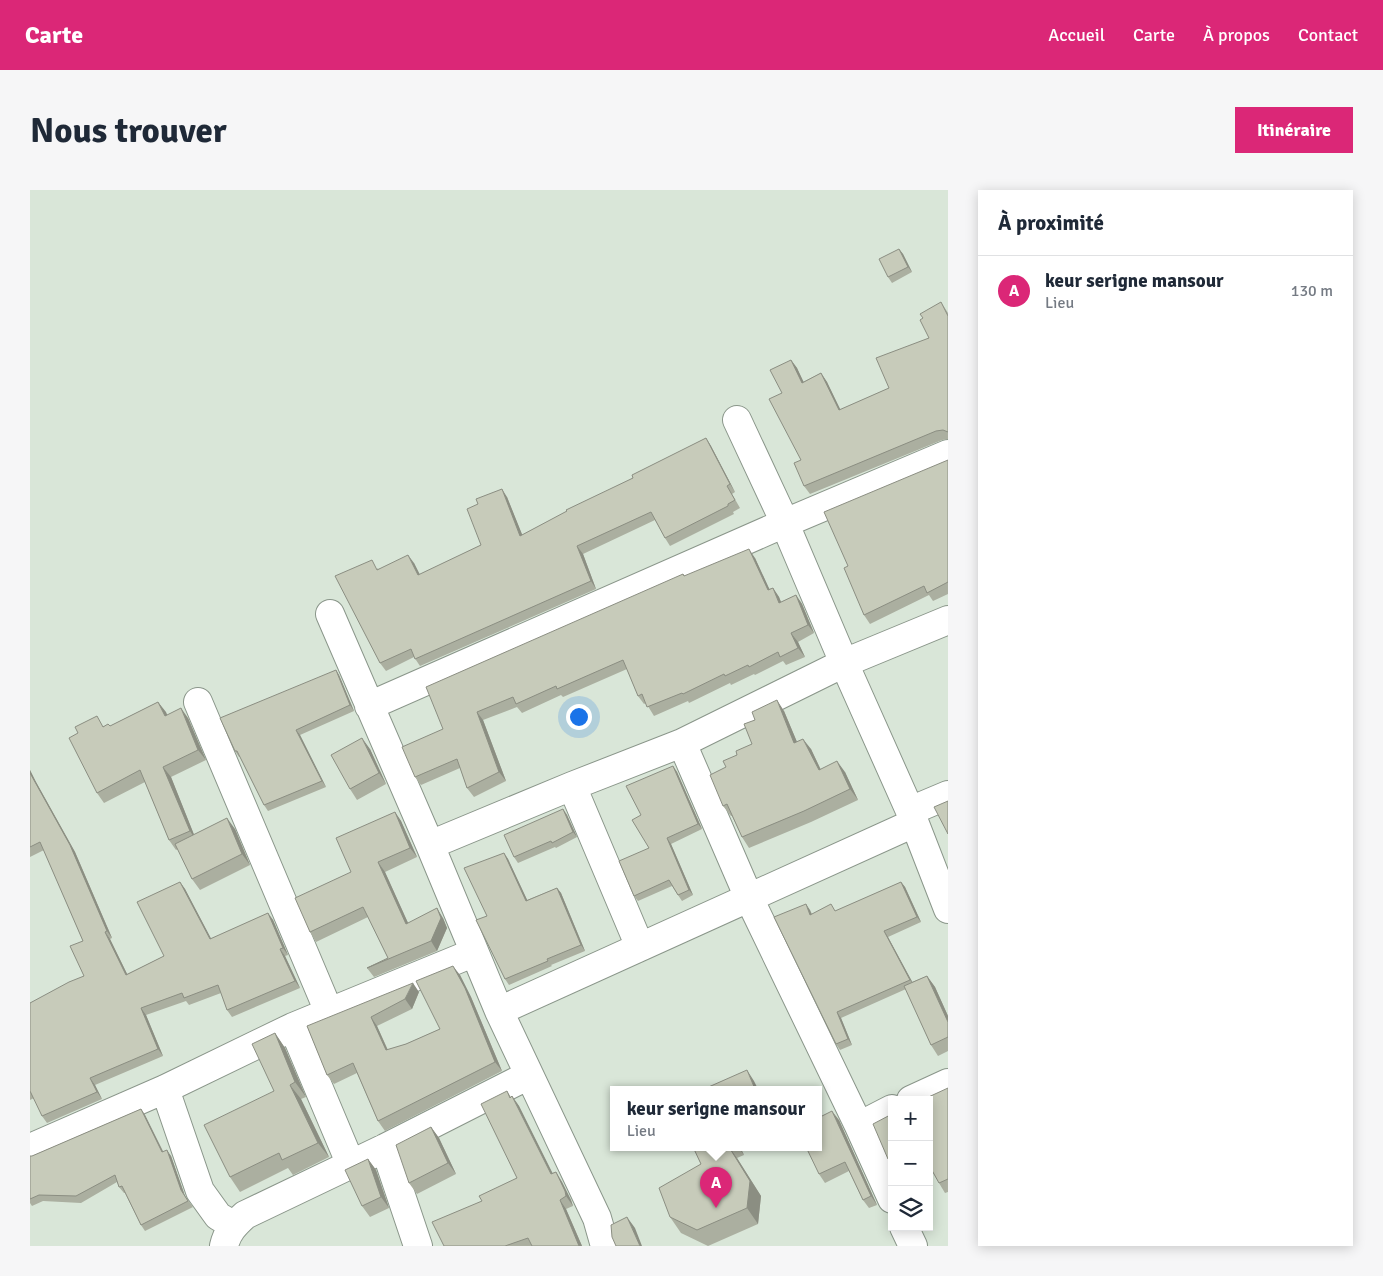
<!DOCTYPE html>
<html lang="fr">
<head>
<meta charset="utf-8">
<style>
	body { margin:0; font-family:Signika,sans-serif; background:#f6f6f7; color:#1f2937 }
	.controls { position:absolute; right:15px; bottom:15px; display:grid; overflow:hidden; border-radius:0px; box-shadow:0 2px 12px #0003 }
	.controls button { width:45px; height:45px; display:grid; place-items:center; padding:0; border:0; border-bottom:1px solid #e0e1e3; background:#fff; color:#1f2937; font:25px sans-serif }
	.you { position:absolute; left:548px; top:526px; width:18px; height:18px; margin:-12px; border:4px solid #fff; border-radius:50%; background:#1a73e8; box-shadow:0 0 0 8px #1a73e833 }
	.badge { display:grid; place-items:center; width:32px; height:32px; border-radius:50%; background:#db2777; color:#fff; font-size:16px; font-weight:700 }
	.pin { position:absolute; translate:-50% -41px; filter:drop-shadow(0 1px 2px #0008) }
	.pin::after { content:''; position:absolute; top:26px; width:18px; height:15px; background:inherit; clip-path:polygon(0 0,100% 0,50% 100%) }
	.popup { position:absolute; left:580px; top:896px; width:212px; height:65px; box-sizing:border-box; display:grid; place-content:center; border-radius:0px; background:#fff; filter:drop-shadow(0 1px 4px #0005); font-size:16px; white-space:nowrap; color:#747a83 }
	.popup b { font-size:19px; color:#1f2937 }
	.popup::after { content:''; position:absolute; left:50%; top:100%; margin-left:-10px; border:10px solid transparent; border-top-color:#fff }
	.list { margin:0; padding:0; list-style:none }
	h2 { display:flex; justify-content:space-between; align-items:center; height:65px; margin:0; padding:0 20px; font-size:21px }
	h2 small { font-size:16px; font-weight:400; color:#747a83 }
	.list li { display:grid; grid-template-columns:32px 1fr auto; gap:15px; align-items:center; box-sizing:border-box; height:70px; padding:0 20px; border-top:1px solid #e0e1e3 }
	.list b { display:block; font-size:19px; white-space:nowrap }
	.list p { margin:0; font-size:16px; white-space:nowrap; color:#747a83 }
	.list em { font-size:16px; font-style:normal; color:#747a83 }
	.icon { flex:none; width:28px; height:28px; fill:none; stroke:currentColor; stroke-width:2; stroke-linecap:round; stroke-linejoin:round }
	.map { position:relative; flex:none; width:918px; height:1056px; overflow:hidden; border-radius:0px }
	header { display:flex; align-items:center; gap:30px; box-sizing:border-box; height:70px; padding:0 25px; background:#db2777; color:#fff }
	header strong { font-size:24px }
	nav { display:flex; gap:28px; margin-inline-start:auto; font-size:18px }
	.intro { display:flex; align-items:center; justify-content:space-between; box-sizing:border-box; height:120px; padding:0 30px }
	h1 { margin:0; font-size:35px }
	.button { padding:12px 22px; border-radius:0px; background:#db2777; color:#fff; font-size:18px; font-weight:700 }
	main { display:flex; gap:30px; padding:0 30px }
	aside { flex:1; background:#fff; border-radius:0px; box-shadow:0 2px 12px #0003 }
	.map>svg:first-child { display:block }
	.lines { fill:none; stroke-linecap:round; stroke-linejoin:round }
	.minor-casing { stroke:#8a968a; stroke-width:30 }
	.minor { stroke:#fff; stroke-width:28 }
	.wall { fill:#abafa0 }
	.shaded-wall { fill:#8b8e82 }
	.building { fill:#c7cbba; stroke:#8b8e82 }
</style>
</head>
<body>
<header>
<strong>Carte</strong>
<nav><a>Accueil</a><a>Carte</a><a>À propos</a><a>Contact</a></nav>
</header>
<div class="intro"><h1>Nous trouver</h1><a class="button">Itinéraire</a></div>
<main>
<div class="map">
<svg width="918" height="1056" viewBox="0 0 918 1056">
	<rect width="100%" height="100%" fill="#d9e6d8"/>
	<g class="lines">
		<g class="minor-casing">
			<path id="minor" d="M707,230L749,320L814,473L880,621L918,719
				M300,424L400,655L469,821L567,1028L575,1056
				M168,512L299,822
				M339,516L755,333L918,264
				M652,553L719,708L829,936L862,1009
				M542,596L610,757
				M880,621L918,605
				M400,655L542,596L652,553L814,473L918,430
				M469,821L884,633
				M263,837L321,975
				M135,899L170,1001L188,1026L203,1035
				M881,910L918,893
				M829,936L862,919
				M0,958L135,899L263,837L443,763
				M355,958L388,1056
				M874,1037L883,1056
				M194,1056C197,1042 205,1034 215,1025L355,958L499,885"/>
		</g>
		<use href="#minor" class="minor"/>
	</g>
	<path class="wall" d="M869,59L873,64L882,82L862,93L858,87Z
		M911,112L918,123V249L912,250L780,304L774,296L771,270L752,203L761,170L767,178L773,192L791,183L797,192L810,220L859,198L899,148L893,128Z
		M676,248L681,256L705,302L702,304L710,318L703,322L704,324L640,356L635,348L625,330L553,364L566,399L390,476L384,467L356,481L350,473L347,378L348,379L384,373L390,385L451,355L477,307L492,345L603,288Z
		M918,270V404L903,411L899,405L840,434L834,425L818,376Z
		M725,368L739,399L743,398L749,407L751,412L766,405L772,414L784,443L768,452L775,467L756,475L753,471L725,485L724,484L701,495L700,493L659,513L658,511L624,526L616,513L614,514L608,506L597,479L533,507L531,505L492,523L487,517L453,530L476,591L444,607L437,598L430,578L391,595L385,587L413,539L653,384L655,386Z
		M306,480L309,485L324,521L270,545L296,597L238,621L234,615L210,567H209L205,561Z
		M128,512L137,525L158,528L176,570L141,587L164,645L205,639L220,675L170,700L162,689L148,659L146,660L139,650L115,592L74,613L67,603L48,543L74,536H80Z
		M754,521L767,552L781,559L791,580L815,582L828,610L781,632L719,658L712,647L702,626H701L693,616L696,577L707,565L722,554Z
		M340,559L356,594L327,610L320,599Z
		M643,576L647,582L672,639L641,654L663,705L652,711L642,696L608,711L604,706L619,658L611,625Z
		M0,580L6,592L45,662L82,748L80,749L97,784L134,766L150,692L155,699L181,749L238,723L243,730L258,765L255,766L270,798L202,827L197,820L191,803L159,815L156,811L116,825L133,866L65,895L72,909L17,933L12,926L4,908L0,910V813L54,786L53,751L14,660L0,667Z
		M533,619L537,625L547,647L526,658L525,657L488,673L484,667Z
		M365,622L371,631L387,667L355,682L378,733L413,728L417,738L407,761L344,787L337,778L358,768L338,727L286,752L280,742Z
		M474,663L478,669L497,710L527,698L531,703L555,761L521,775L522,776L479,795L475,789L457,726Z
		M871,692L875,697L891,732L858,747L882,792L897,786L905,797L918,826V861L908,866L901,855L876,799L811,828L822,855L810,860L806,854L780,720L782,724L806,721Z
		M430,785L441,807L472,881L355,941L348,931L327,883L304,894L297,885L277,836L389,802L382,819L347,836L358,860L376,854L410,839Z
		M245,843L255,858L276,907L271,909L299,967L263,985L258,978L210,1002L200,987L244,901Z
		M918,898V1002L915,1003L909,993Z
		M477,901L481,907L482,906L489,916L522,983L526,982L532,992L541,1010L543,1016L536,1019L552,1056H414L487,988Z
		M111,919L115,925L133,961L141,966L155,1006L163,1017L115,1041L111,1035L95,1003H94L89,997L87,992L51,1013L13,1011L2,1016L0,1013V966H2Z
		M862,924V973L858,969Z
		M809,930L847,1015L839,1018L833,1010L819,981L795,993L789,984L788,957Z
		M401,937L409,948L426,984L387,1004L379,993Z
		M663,957H710L714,965L707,968L731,1006L728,1034L678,1056L651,1043L640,1027L671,974Z
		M338,969L346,980L359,1018L340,1027L332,1016Z"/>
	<path class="shaded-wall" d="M869,59L873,64L882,82L878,77Z
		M761,170L767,178L778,201L772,193Z
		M791,183L797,192L815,229L809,220Z
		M676,248L681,256L705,302L700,294Z
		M472,299L477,307L496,354L490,346Z
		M547,356L553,364L566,399L561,391Z
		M719,359L725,368L744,409L738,400Z
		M378,365L384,373L394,393L388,385Z
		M743,398L749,407L755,422L749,413Z
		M766,405L772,414L784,443L778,435Z
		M761,443L768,452L775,467L768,458Z
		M306,480L309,485L324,521L320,515Z
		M747,510L754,521L772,564L764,553Z
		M128,512L136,522L142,536L135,526Z
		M151,518L158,528L176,570L168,560Z
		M447,522L453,530L476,591L469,582Z
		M266,540L270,545L296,597L292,591Z
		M332,548L340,559L356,594L349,583Z
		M773,549L781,559L796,591L789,580Z
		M807,571L815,582L828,610L820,599Z
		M643,576L647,582L672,639L668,634Z
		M133,577L141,587L167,652L160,641Z
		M0,580L6,592L45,662L82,748L77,741L0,583Z
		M533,619L537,625L547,647L543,642Z
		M365,622L371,631L387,667L380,658Z
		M197,628L205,639L220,675L212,664Z
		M637,648L641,654L663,705L659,700Z
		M474,663L478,669L500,716L496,711Z
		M348,672L355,682L383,744L376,734Z
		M150,692L155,699L185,756L180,749Z
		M871,692L875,697L891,732L887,727Z
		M527,698L531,703L555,761L551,755Z
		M776,714L780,720L784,731L780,725Z
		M407,718L413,728L417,738L407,761L401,751Z
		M238,723L243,730L258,765L253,758Z
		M854,741L858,747L884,795L880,790Z
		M75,742L80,749L101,792L96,785Z
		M250,759L255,766L270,798L265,791Z
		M423,776L430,785L441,807L472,881L465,872Z
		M897,786L905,797L918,826V832Z
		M383,793L389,802L382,819L375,809Z
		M111,818L116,825L133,866L128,859Z
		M807,822L811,828L822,855L818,849Z
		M341,827L347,836L362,870L356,860Z
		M245,843L255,858L276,907L265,892Z
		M717,880L724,891L728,899H725Z
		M60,888L65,895L72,909L67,902Z
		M260,895L271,909L299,967L288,953Z
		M482,906L489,916L528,994L521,984Z
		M111,919L115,925L136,968L132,962Z
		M802,921L809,930L847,1015L841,1006Z
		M401,937L409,948L426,984L418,973Z
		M699,957L707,968L731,1006L728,1034L717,1018Z
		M708,957H710L714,965Z
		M137,960L141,966L155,1006L163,1017L151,1000Z
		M338,969L346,980L359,1018L351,1007Z
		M526,982L532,992L541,1010L543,1016L536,1006Z
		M530,1010L536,1019L552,1056H549Z
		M597,1027L605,1038L612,1056H610Z"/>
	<path class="building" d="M869,59L878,77L858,87L849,69Z
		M911,112L918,126V242L913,240L906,241L774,296L764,273L771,270L739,209L752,203L740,180L761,170L772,193L791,183L809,220L859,198L846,168L899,148L890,130L893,128L890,124Z
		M676,248L700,294L697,296L705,310L698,314V316L635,348L621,322L547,356L561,391L385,469L381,459L350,473L305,386L342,370L347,380L378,365L388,385L451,355L437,319L448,314L446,309L472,299L490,346L537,321L536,320L603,288L602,285Z
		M918,270V392L897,403L894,396L834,425L814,378L818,376L794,322Z
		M719,359L738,400L743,398L749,413L766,405L778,435L761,443L768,458L750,467L748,462L719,477L718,475L695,486L694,484L653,504L652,503L617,517L612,504L608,506L593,470L527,499L526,496L486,514L483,507L447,522L469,582L437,598L427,569L385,587L372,557L413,539L396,497L653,384L654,386Z
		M306,480L320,515L266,540L292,591L234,615L207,561H205L190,528Z
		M747,510L764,553L773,549L789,580L807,571L820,599L774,621L712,647L697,614L693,616L680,585L696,577L693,571L707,565L706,561L722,554L714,534L725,530L722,522Z
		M128,512L135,526L151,518L168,560L133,577L160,641L139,650L110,580L67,603L39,548L48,543L45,537L67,526L73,537L78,534L80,536Z
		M332,548L349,583L320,599L301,565Z
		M643,576L668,634L637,648L659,700L648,705L639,690L604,706L589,671L619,658L602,630L611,625L596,596Z
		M0,583L40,655L77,741L75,742L96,785L134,766L107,712L150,692L180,749L238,723L253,758L250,759L265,791L197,820L188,795L154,808L152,803L111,818L128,859L60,888L67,902L12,926L0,901V813L39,792L54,786L40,756L53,751L10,652L0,657Z
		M918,611V644L904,617Z
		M533,619L543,642L522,653L521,651L484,667L474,645Z
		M365,622L380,658L348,672L376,734L407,718L411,728L401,751L337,778L358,768L333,717L280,742L265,708L321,682L306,648Z
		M197,628L212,664L162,689L145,654Z
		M474,663L496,711L527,698L551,755L517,769L518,771L475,789L446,730L457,726L434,678Z
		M871,692L887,727L854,741L880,790L807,822L818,849L806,854L744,727L776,714L780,725L801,714L805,721Z
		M423,776L435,798L465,872L348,931L323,873L297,885L277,836L383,793L375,809L341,827L356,860L376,854L410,839L386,791Z
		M897,786L918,832V847L901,855L874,796Z
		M245,843L265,892L260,895L288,953L252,970L249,963L200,987L174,935L244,901L222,854Z
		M717,880L725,899H674Z
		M918,898V989L909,993L899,975V910H892Z
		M477,901L480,908L482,906L521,984L526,982L535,1001L536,1006L530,1010L549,1056H502L498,1048L475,1056H414L402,1032L452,1011L449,1006L487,988L451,914Z
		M111,919L132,962L137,960L151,1000L158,1011L111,1035L92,996L89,997L85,985L46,1006L9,1005L0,1009V966H2Z
		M802,921L841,1006L833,1010L815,972L789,984L776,957H788V928Z
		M862,924V967L858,969L843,934Z
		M401,937L418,973L379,993L366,955Z
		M663,957H699L720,991L717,1018L667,1040L640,1027L629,998L671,974Z
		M338,969L351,1007L332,1016L315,980Z
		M597,1027L610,1056H586L582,1047L581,1035Z"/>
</svg>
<div class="controls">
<button>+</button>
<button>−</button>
<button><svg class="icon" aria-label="layers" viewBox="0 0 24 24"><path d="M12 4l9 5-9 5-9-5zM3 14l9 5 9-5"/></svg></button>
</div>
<div class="you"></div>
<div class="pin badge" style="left:686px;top:1018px">A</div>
<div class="popup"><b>keur serigne mansour</b>Lieu</div>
</div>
<aside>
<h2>À proximité<small></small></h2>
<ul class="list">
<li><span class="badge">A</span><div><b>keur serigne mansour</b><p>Lieu</p></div><em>130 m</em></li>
</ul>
</aside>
</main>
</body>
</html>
